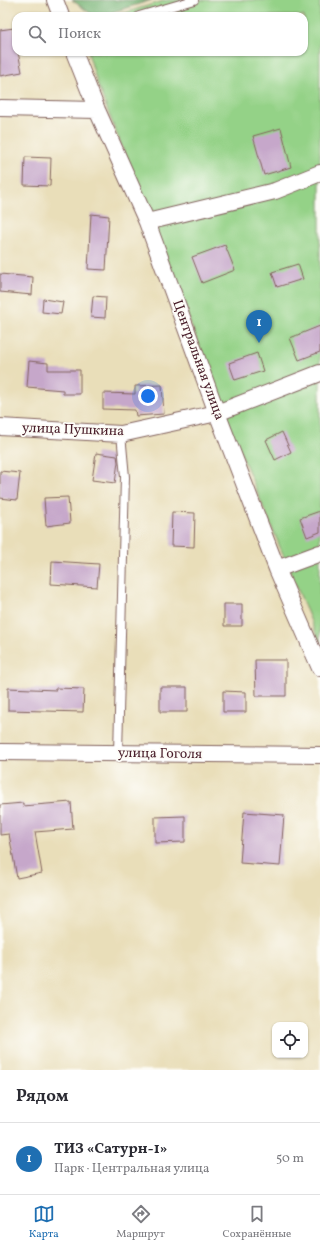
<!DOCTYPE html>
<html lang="ru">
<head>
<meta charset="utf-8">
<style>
	body { margin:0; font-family:Vollkorn,serif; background:#f7f7f7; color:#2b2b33 }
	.controls { position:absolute; right:12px; bottom:12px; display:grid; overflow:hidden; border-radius:8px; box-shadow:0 1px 3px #0004 }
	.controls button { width:36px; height:36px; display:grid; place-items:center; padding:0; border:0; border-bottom:1px solid #e1e1e2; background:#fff; color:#2b2b33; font:20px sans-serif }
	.you { position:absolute; left:148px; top:396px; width:14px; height:14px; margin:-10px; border:3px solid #fff; border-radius:50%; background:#1a73e8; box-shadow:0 0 0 6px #1a73e833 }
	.badge { display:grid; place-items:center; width:26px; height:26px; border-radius:50%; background:#1f6fb2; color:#fff; font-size:13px; font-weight:700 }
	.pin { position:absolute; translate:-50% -33px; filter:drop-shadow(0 1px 2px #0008) }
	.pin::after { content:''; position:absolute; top:21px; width:14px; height:12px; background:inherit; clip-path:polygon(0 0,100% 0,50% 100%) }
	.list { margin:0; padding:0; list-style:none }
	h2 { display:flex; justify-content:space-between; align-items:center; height:52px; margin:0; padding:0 16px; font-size:17px }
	h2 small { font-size:13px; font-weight:400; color:#7c7c81 }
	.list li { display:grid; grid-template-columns:26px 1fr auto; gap:12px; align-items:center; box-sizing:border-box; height:72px; padding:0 16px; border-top:1px solid #e1e1e2 }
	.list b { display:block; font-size:15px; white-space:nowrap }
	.list p { margin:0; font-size:13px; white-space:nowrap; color:#7c7c81 }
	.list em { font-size:13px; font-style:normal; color:#7c7c81 }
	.icon { flex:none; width:22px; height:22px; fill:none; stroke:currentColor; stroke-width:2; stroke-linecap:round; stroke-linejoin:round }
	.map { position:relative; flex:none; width:320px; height:1070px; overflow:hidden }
	.search { position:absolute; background:#fff; box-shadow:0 1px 3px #0004; left:12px; right:12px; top:12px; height:44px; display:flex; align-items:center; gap:10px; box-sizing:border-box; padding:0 14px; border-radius:12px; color:#7c7c81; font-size:15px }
	.sheet { height:124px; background:#fff }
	nav { display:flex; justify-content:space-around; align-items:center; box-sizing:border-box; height:56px; border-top:1px solid #e1e1e2; background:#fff; font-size:11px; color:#7c7c81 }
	nav a { display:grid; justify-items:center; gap:2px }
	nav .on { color:#1f6fb2 }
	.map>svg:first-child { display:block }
	.green { fill:#94d287; stroke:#6f7859 }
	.forest { fill:#77b474; stroke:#606a50 }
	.building { fill:#c6a7ca }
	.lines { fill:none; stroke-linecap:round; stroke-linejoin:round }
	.lane-casing { stroke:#82625d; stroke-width:10 }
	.street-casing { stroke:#82625d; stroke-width:18 }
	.lane { stroke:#fff; stroke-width:8 }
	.street { stroke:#fff; stroke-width:16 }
	.labels { text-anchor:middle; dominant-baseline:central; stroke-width:3.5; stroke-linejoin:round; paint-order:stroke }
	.street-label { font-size:14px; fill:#4a1f2b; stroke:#fdfcf7 }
</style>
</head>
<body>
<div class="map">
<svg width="320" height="1070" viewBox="0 0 320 1070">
	<rect width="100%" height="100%" fill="#fdfcf7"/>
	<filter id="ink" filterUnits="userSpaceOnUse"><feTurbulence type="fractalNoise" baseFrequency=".025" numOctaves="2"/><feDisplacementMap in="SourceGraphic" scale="8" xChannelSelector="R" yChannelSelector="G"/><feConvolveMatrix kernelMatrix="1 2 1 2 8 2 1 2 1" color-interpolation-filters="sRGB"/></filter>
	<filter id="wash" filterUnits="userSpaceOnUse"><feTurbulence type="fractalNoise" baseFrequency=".012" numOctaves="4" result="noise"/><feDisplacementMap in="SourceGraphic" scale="16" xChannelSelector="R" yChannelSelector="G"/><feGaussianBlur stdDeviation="0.9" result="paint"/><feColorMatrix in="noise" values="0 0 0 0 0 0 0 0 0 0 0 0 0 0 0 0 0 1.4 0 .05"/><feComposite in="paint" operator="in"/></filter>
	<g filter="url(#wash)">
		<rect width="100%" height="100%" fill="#e9deb9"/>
		<path class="green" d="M167,0H320V643L230,427L166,259L98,86L88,52H304V16H114Z"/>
		<path class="forest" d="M72,0H152L100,16H94Z"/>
		<g id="blocks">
			<path class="building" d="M14,28L16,41V52H18L22,72L0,76V30Z
				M281,128L291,167L264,175L253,136Z
				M25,157L51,158L50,186L24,185Z
				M91,214L109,216L106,270L88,269Z
				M225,245L235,270L202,283L192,257Z
				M298,264L303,279L277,287L272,272Z
				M0,274L33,277L32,295L0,292Z
				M93,296L106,297L105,318L91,317Z
				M43,299L63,302L61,314L42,312Z
				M320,326V352L299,360L290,338Z
				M257,353L263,371L235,380L229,363Z
				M29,361L48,363V370H80V394H63V390L27,387Z
				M162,385L164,414L136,416L135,410L103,409V393L135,394V386Z
				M282,432L291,452L275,460L266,440Z
				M96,453L117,456L118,462L115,483L92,480Z
				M0,471L20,473L17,500L0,498Z
				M68,497L70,523L46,526L44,498Z
				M320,511V532L307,537L300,518Z
				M172,512L195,513L194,547L171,546Z
				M52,561L99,564L97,587L51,584Z
				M224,604H242V626H224Z
				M255,660H286V696H256Z
				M160,687H187V712H160Z
				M8,688L56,690V688L84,689L83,712L8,710Z
				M223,691L246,692V712H223Z
				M71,802L73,829L35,832L42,873L17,878L9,834L0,835V805L23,803V806Z
				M244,812L284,815L280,866L240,863Z
				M185,816V842L155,843V817Z"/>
		</g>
	</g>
	<g filter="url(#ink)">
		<use href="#blocks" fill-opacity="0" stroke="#82625d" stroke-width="1"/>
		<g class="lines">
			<g class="lane-casing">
				<path id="lane" d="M139,16L194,0
					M118,753L125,477L121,434"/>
			</g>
			<g class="street-casing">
				<path id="street" d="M55,0L61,16
					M74,52L97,110L147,222L217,413L277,569L320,668
					M0,108L97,110
					M147,222L275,191L320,173
					M0,427L121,434L217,413L320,373
					M277,569L320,553
					M0,752L320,755"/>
			</g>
			<use href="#lane" class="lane"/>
			<use href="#street" class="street"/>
		</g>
	</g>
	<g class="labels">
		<g class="street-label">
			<text transform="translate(198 360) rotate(70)">Центральная улица</text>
			<text transform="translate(73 430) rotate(2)">улица Пушкина</text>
			<text transform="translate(160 754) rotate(1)">улица Гоголя</text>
		</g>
	</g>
</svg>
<div class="controls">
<button><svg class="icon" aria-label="locate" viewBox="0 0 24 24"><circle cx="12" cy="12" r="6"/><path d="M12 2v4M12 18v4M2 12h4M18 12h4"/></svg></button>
</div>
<div class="you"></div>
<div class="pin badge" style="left:259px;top:343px">1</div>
<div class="search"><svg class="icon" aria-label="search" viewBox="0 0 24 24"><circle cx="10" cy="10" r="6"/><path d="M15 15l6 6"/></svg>Поиск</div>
</div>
<section class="sheet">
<h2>Рядом<small></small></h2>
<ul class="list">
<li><span class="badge">1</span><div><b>ТИЗ «Сатурн-1»</b><p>Парк · Центральная улица</p></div><em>50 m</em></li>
</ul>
</section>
<nav>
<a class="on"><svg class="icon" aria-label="map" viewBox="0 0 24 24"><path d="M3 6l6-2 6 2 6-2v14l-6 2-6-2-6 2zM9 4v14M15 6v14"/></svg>Карта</a>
<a><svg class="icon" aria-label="directions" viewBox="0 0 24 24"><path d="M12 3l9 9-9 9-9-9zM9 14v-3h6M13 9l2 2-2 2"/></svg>Маршрут</a>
<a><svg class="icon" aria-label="saved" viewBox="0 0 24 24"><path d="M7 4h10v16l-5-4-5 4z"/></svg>Сохранённые</a>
</nav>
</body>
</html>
